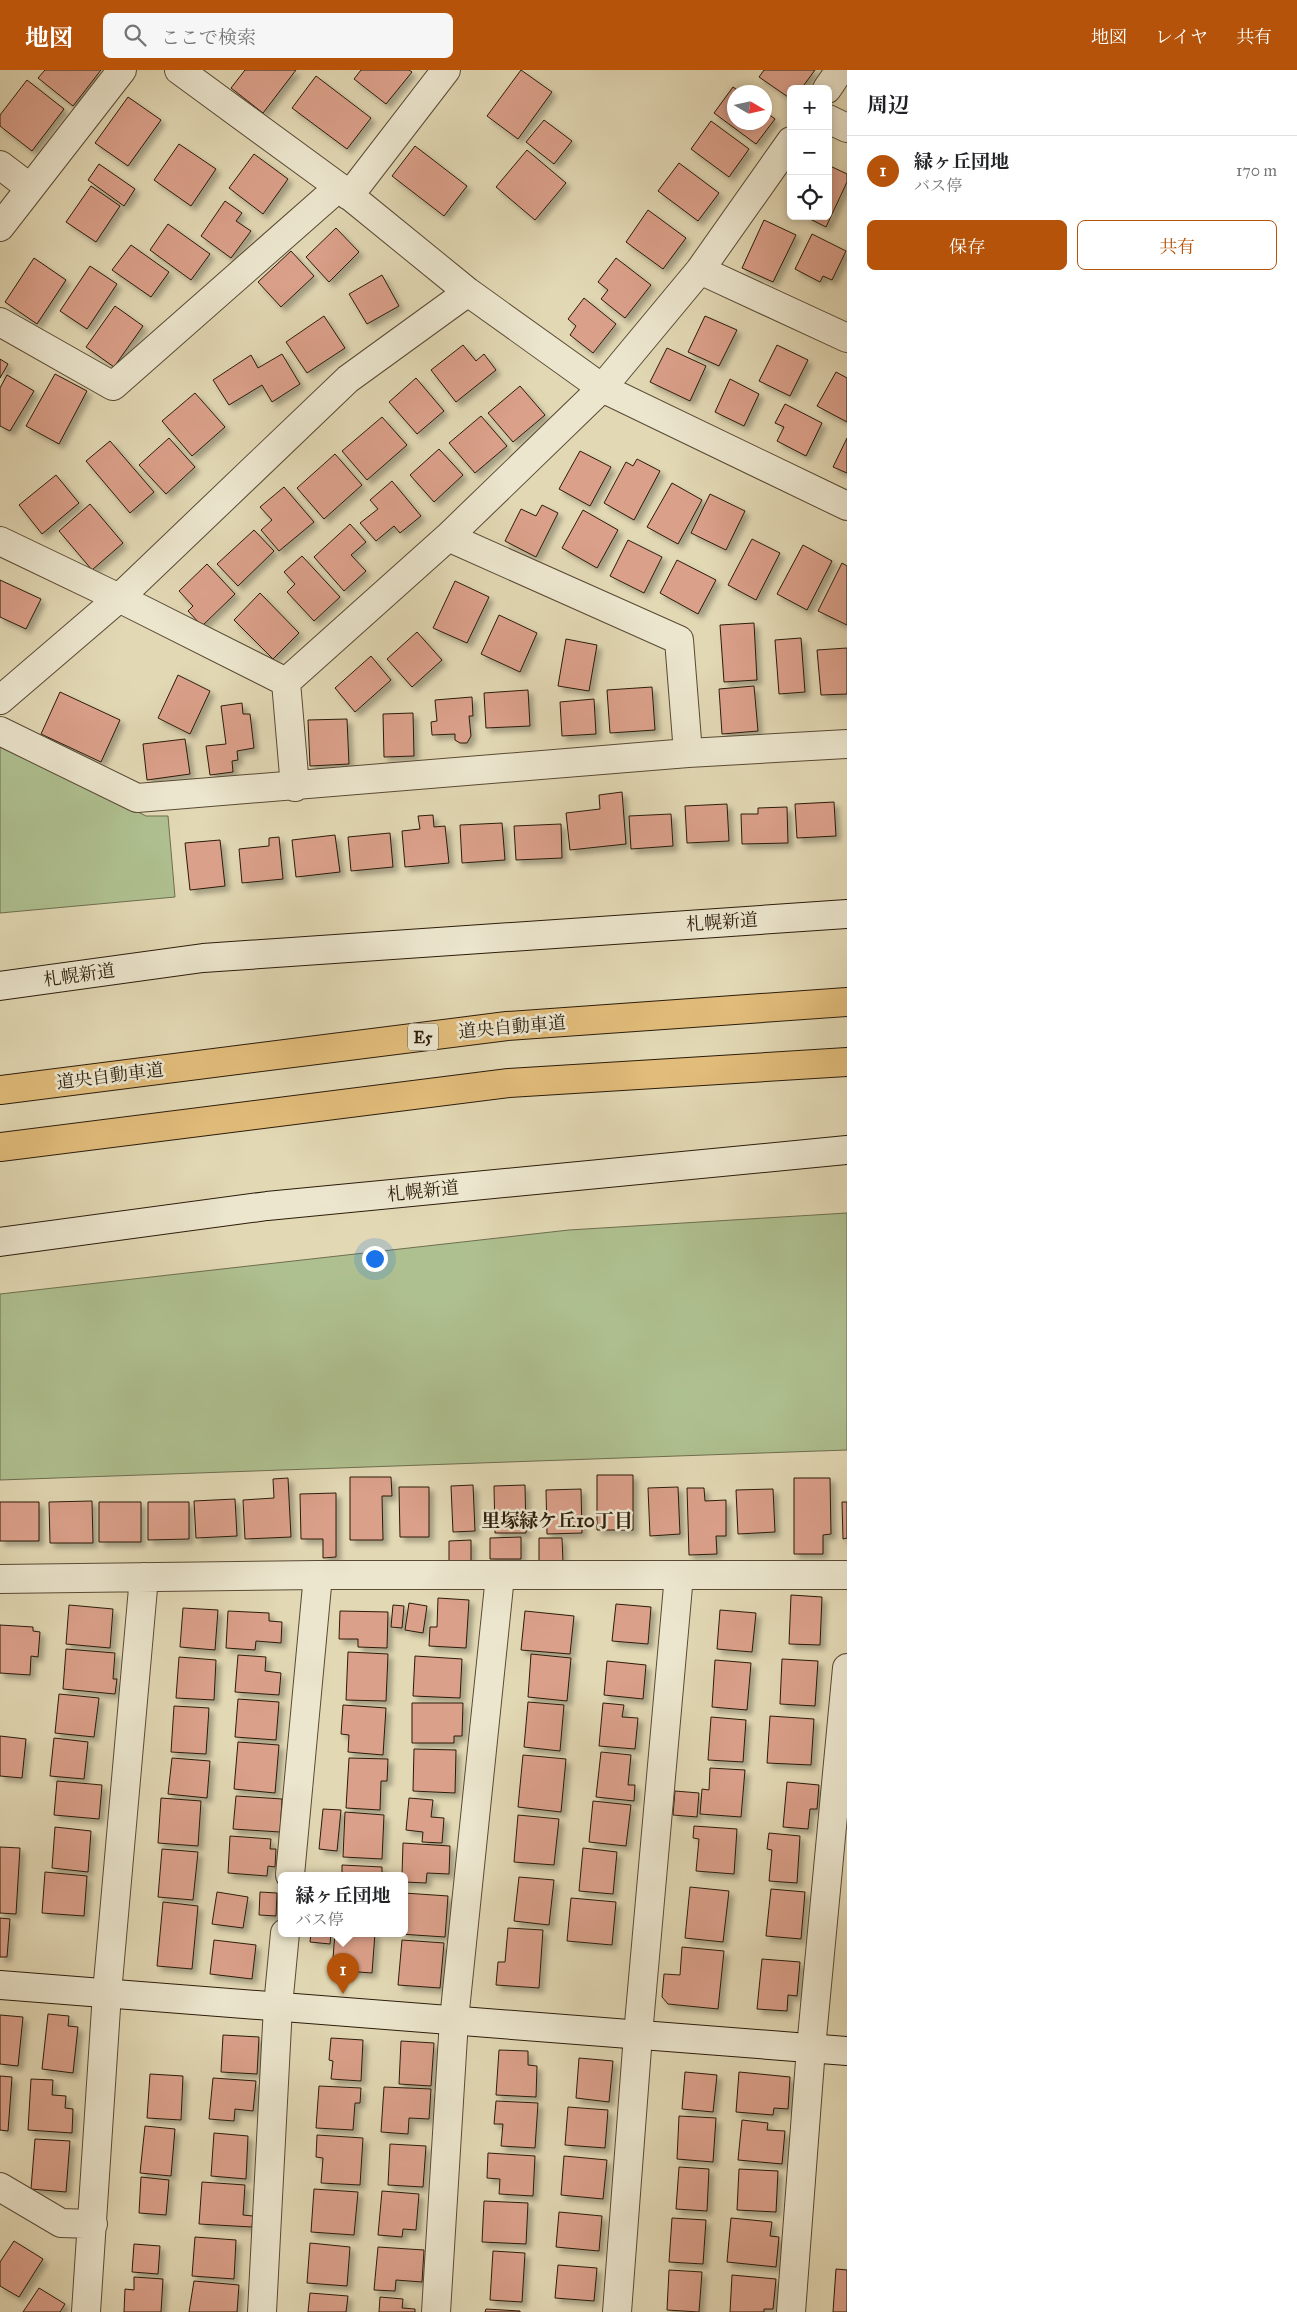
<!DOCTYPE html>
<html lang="ja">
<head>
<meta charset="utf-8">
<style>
	body { margin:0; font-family:"IM FELL Great Primer","Noto Serif JP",serif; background:#f6f6f6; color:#202124 }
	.controls { position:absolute; right:15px; top:15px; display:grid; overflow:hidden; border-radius:8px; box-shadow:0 2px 8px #0003 }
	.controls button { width:45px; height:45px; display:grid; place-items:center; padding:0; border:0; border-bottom:1px solid #e0e0e0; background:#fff; color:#202124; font:25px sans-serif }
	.compass { position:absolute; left:727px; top:15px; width:45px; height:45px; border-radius:50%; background:#fff; box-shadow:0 2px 8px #0003; rotate:99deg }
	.you { position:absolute; left:374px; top:1188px; width:18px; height:18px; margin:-12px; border:4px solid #fff; border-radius:50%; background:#1a73e8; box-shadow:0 0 0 8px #1a73e833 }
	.badge { display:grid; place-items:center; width:32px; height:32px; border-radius:50%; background:#b45309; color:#fff; font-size:16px; font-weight:700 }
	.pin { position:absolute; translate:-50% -41px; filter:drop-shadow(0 1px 2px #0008) }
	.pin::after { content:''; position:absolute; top:26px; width:18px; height:15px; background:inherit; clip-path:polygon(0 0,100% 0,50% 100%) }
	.popup { position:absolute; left:278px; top:1802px; width:130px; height:65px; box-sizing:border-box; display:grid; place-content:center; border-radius:8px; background:#fff; filter:drop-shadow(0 1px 4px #0005); font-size:16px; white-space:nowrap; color:#757577 }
	.popup b { font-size:19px; color:#202124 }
	.popup::after { content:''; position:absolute; left:50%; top:100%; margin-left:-10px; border:10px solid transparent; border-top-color:#fff }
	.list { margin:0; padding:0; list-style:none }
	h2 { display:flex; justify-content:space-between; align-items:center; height:65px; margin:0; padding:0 20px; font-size:21px }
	h2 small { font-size:16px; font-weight:400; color:#757577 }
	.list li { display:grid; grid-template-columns:32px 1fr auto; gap:15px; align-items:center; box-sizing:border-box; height:70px; padding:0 20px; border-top:1px solid #e0e0e0 }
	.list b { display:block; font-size:19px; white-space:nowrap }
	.list p { margin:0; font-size:16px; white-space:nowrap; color:#757577 }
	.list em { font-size:16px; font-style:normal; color:#757577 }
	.actions { display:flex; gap:10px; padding:15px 20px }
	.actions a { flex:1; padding:11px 0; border:1px solid #b45309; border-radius:8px; text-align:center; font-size:18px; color:#b45309 }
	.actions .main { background:#b45309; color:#fff }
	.icon { flex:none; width:28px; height:28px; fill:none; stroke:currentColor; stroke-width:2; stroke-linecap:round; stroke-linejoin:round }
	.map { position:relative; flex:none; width:847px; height:2242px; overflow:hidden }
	header { display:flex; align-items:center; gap:30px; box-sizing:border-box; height:70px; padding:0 25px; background:#b45309; color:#fff }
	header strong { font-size:24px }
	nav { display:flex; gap:28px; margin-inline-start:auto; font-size:18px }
	.search { width:350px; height:45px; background:#f6f6f6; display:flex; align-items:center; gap:12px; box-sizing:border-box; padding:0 18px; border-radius:8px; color:#757577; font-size:19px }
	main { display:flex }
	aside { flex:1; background:#fff }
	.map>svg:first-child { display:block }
	.green { fill:#afc090; stroke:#6d6e4e }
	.building { fill:#dba08a; stroke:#2b1b0b; filter:url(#shadow) }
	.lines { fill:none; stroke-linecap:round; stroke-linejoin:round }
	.street-casing { stroke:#594a35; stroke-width:30 }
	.secondary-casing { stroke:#2b1b0b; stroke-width:30 }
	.highway-casing { stroke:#2b1b0b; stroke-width:30 }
	.street { stroke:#ece6ce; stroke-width:28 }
	.secondary { stroke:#ece6ce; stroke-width:28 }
	.highway { stroke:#e1bc7a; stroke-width:28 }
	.labels { text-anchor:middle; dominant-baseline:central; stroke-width:5; stroke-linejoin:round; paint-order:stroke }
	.shield { fill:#ece6ce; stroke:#655846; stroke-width:1 }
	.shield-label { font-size:16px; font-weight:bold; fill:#2b1b0b }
	.street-label { font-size:18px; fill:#2b1b0b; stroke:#ece6ce }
	.neighbourhood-label { font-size:19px; font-weight:bold; fill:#2b1b0b; stroke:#ece6ce }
</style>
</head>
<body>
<header>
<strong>地図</strong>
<div class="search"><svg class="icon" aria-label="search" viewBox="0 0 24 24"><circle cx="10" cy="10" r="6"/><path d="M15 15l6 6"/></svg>ここで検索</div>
<nav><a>地図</a><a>レイヤ</a><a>共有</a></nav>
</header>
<main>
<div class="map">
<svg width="847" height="2242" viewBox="0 0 847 2242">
	<defs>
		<filter id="shadow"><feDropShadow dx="4.5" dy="4.5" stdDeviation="2.5" flood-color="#0004"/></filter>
	</defs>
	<rect width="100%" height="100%" fill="#e2d8b4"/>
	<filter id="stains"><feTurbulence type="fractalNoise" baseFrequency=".004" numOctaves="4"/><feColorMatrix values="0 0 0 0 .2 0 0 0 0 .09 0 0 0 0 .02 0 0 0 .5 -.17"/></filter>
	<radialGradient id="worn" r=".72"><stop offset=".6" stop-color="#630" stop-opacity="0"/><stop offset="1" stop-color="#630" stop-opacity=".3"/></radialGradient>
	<path class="green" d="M0,672L146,746H168L175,827L0,843Z
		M847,1143V1380L0,1410V1224L569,1160Z"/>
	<path class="building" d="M45,0H101L73,36L38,8Z
		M245,0H296L263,43L231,18Z
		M361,0H409L412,2L386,34L354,9Z
		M521,0L552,22L518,69L487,46Z
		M764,0H815L801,19H791V29L759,7Z
		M316,6L371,48L347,79L292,38Z
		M27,10L64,39L32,81L0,56V45Z
		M733,17L740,22H734V52H764V41L775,49L756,74L714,43Z
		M128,27L161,50L128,96L95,73Z
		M544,50L572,71L554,94L526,72Z
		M711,51L749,79L729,107L691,79Z
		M179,74L216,99L191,136L154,110Z
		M415,76L467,116L444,146L392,106Z
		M527,80L566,113L535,150L496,117Z
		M254,84L288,109L263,144L229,118Z
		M679,93L719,123L698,151L658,121Z
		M99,94L135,119L124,136L88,110Z
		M828,95L847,104V112L826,157L804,146H828Z
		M91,116L120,136L96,172L66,152Z
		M225,131L242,143L236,151L251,161L231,188L201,166Z
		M648,140L686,168L663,199L626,172Z
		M764,150L796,165L773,212L742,198Z
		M168,154L210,184L191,210L150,180Z
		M336,158L359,182L329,212L306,187Z
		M812,164L846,181L832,210L823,206L820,212L795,199Z
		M131,175L169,202L151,227L112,200Z
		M291,181L314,206L281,237L258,212Z
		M34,188L66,210L37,254L5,232Z
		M616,188L651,215L625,248L601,229L608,220L598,212Z
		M90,196L117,214L87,259L60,241Z
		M382,205L399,236L367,254L349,224Z
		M584,228L616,254L593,283L570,265L576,256L568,249Z
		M115,236L143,256L114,297L86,277Z
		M324,246L345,278L307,303L286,272Z
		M705,246L737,260L719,296L688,282Z
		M463,275L476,291L484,284L496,300L456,332L431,300Z
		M777,275L808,290L790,326L759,311Z
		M667,278L706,296L690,331L650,312Z
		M282,284L300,314L272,332L262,315L229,335L213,310L251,285L258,298Z
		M0,289L8,294L0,308Z
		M836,302L847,308V352L817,336Z
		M55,304L87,321L59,374L26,356Z
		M7,305L34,321L10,361L0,356V318Z
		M416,308L444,341L417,364L389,332Z
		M730,309L759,324L744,356L715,342Z
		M520,316L545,345L513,372L488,343Z
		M195,323L225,357L192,386L162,351Z
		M785,334L822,353L806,386L777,371L784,357L775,353Z
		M481,346L507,376L475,403L449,373Z
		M382,347L407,375L367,410L342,381Z
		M169,368L195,397L166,424L139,395Z
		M847,368V403L833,397Z
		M110,371L154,422L130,443L86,391Z
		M439,379L463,405L434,432L410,405Z
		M580,381L611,397L590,436L559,419Z
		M335,384L362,415L324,449L297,418Z
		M637,389L660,401L634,450L604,433L626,392L633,396Z
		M56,405L79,433L42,464L19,435Z
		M392,411L421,446L400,463L394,456L376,471L360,453L378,439L370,430Z
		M672,413L702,430L678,474L647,457Z
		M284,417L314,452L279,481L261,460L272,450L260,437Z
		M710,424L745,441L726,480L691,463Z
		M90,434L123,473L92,500L59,461Z
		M542,435L558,443L536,487L505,471L521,439L536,446Z
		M583,440L618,460L597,498L562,478Z
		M350,454L366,472L351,485L366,501L344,521L314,487Z
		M254,460L274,481L238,516L217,494Z
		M752,469L780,483L756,530L728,515Z
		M628,470L662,487L644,523L610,506Z
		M803,475L832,491L807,540L777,524Z
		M302,486L340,527L314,551L287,522L295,514L284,502Z
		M677,490L716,510L698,544L660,523Z
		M842,493L847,496V555L818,541Z
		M207,494L235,524L202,556L188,541L193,536L179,521Z
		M0,510L41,529L26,559L0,547Z
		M455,511L489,527L467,573L433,558Z
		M260,523L299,563L273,589L234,550Z
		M499,545L537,563L520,602L481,584Z
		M754,553L757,610L724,612L720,555Z
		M417,562L442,590L412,617L387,589Z
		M801,568L805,622L779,624L775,570Z
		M566,569L597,575L589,621L558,616Z
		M847,578V624L821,625L817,580Z
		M371,586L391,610L355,642L335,618Z
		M178,605L210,621L190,664L158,648Z
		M754,616L758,661L722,664L719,619Z
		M652,617L655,660L610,663L607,620Z
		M528,620L530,656L486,658L484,623Z
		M60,622L120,650L101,692L41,664Z
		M472,627L473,646H469L471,666L467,673H460L455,670V664L432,665L431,652L437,651L435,630Z
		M594,629L596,664L562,666L560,632Z
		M242,633L243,644H250L254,678L237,681L238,690L232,691L233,702L210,705L206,676L226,674L221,636Z
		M413,643L414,686L384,687L383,644Z
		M347,649L349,694L310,696L308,650Z
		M185,669L190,704L147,710L143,674Z
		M622,722L626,774L570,780L566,743L600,739L599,725Z
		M834,732L836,766L797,768L795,734Z
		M727,734L729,771L687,773L685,736Z
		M787,737L788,773L742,774L741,744H758V738Z
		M671,744L673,776L631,779L629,746Z
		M433,745L434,757L445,756L449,793L405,797L402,761L420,759L418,746Z
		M502,753L505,790L462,793L460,755Z
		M561,754L562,788L516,790L514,756Z
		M390,763L393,797L351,801L348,767Z
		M335,765L340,802L296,807L292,770Z
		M279,767L283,809L242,813L239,779L269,776V768Z
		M220,770L225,816L190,820L185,773Z
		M597,1405H633V1460H597Z
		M350,1407H391L392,1426H382L383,1470H350Z
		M288,1408L291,1467L245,1469L243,1430L274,1428L273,1409Z
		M794,1408H830L831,1464L823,1465V1484H794Z
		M473,1415L475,1461L453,1462L451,1416Z
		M525,1415L526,1463H495L494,1416Z
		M399,1417H429V1467H400Z
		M678,1417L680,1464L650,1466L648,1418Z
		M687,1418H704L705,1431L726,1430V1466H716L717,1484L689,1485Z
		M581,1419L582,1463L547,1464L546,1420Z
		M773,1419L775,1462L738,1464L736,1420Z
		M336,1423V1487L323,1488V1469H301L300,1424Z
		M235,1429L237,1466L196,1468L194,1431Z
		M92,1431L93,1473H50L49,1432Z
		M0,1432H39V1471H0Z
		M99,1432H141V1472H99Z
		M148,1432H189V1469L148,1470Z
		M842,1432H847V1468L843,1469Z
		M521,1467V1489H490V1468Z
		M539,1468H562L563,1492H539Z
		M471,1470V1493H449V1471Z
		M791,1525L822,1527L820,1575L789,1574Z
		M438,1528L469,1530L466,1578L429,1576L430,1557H437Z
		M409,1533L427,1536L423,1563L405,1560Z
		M616,1534L651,1537L648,1574L612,1571Z
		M69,1535L113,1539L110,1578L66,1574Z
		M393,1535L404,1536L402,1558L391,1557Z
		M183,1538L218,1540L215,1580L180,1577Z
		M720,1540L756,1543L752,1582L717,1579Z
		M228,1541L269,1543V1551L282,1552L281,1573L256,1571L255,1580L226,1578Z
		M340,1541L388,1542L387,1578L358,1577V1569H339Z
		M525,1541L574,1546L570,1584L521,1580Z
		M0,1555L33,1557V1561L40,1562L38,1587L31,1586L30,1605L0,1603Z
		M66,1579L115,1583L113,1609H117L115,1624L63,1619Z
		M348,1582L388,1584L386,1631L346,1630Z
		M531,1584L571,1588L567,1631L528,1627Z
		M238,1585L266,1587L265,1601L281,1603L279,1625L235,1622Z
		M415,1586L462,1589L460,1628L413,1626Z
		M179,1587L216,1590L214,1630L176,1628Z
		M782,1589L818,1591L815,1636L780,1634Z
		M715,1590L751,1593L747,1640L712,1637Z
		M607,1591L646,1595L643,1629L604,1625Z
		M59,1624L99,1628L94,1667L55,1663Z
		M238,1629L279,1632L276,1670L235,1667Z
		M528,1632L564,1635L560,1681L524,1677Z
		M412,1633H463L462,1666H454V1673H412Z
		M603,1633L624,1635L622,1647L638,1648L635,1679L599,1676Z
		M343,1635L386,1638L383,1685L348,1682L349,1665L341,1664Z
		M174,1636L209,1638L206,1684L171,1682Z
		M770,1646L814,1649L811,1695L767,1693Z
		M711,1647L746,1650L743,1692L708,1690Z
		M0,1666L26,1669L22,1708L0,1706Z
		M54,1668L88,1672L84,1709L50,1706Z
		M238,1672L279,1675L275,1723L234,1719Z
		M414,1679L456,1680L455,1723L413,1721Z
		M601,1682L631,1685L628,1715H635L634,1731L596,1727Z
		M523,1685L566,1689L561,1742L518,1737Z
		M172,1688L210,1691L207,1728L168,1724Z
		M349,1688L388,1689L387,1711H381L380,1740L346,1738Z
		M710,1698L745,1700L741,1747L700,1744L702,1719L709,1720Z
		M57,1711L102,1715L99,1749L54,1745Z
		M787,1712L819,1715L817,1739H810L808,1759L783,1757Z
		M675,1721L699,1723L697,1747L673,1745Z
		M236,1726L282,1729L280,1762L233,1759Z
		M161,1728L201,1731L198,1776L158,1773Z
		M409,1728L433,1730L431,1747L444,1748L442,1773L422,1772L423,1762L406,1760Z
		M593,1731L631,1735L626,1776L589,1772Z
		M323,1739L341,1740L337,1781L319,1779Z
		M345,1742L384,1745L382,1789L343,1787Z
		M518,1745L559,1749L554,1795L514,1792Z
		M694,1756L737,1759L734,1804L696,1801L699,1769L693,1768Z
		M55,1757L91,1761L88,1802L52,1798Z
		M769,1763L800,1766L797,1813L769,1811L772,1780L767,1779Z
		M230,1766L271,1769L270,1779H276L275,1797L268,1796L267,1806L228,1803Z
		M403,1773L450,1776L449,1804L427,1803L426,1813L404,1812V1805H402Z
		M0,1777L20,1778L16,1844L0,1843Z
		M583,1778L617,1782L613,1824L579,1821Z
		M162,1779L198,1782L193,1830L158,1827Z
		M342,1795L382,1797V1805H342Z
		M45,1802L87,1806L84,1846L42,1843Z
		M519,1807L554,1810L549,1855L514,1851Z
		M690,1817L729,1821L723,1872L685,1868Z
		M771,1819L805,1822L801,1869L766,1866Z
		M217,1822L248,1827L243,1858L212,1854Z
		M260,1822L277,1823L276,1846L259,1845Z
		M404,1823L448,1826L445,1867L400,1864L404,1863Z
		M571,1828L616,1832L612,1875L567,1871Z
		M163,1832L198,1836L192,1899L157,1896Z
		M0,1848L10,1849L7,1887H0Z
		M508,1858L543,1860L539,1918L496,1915L498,1892H505Z
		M311,1863H331L330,1874L310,1872Z
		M335,1863H375L372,1903L332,1900Z
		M214,1870L256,1875L252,1909L210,1904Z
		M402,1870L444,1873L440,1918L398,1915Z
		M682,1877L724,1881L718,1939L668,1934L662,1927L664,1904L680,1905Z
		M762,1889L800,1892L797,1926L788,1925L787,1941L757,1939Z
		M48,1944L69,1946L68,1956L78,1957L73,2003L42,1999Z
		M0,1945L23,1947L18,1996L0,1994Z
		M223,1965L259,1967L257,2004L221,2002Z
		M331,1968L363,1970L361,2011L331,2009L333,1991L329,1990Z
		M401,1971L434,1973L431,2016L399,2014Z
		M499,1980L528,1981V1995L537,1996L536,2027L496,2025Z
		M579,1988L613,1991L609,2032L576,2028Z
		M685,2002L717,2005L713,2042L682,2039Z
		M739,2002L790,2007L788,2039L774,2038L773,2045L736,2042Z
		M150,2004L183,2006L181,2050L147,2048Z
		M0,2006L12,2007L8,2061L0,2060Z
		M213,2008L256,2011L253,2041L235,2039L234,2051L209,2049Z
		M31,2009L53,2010L52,2025L66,2026L65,2038L73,2039L72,2063L28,2060Z
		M319,2016L361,2018L360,2033H355L353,2060L316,2058Z
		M384,2017L431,2019L429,2049L409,2048L408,2064L381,2062Z
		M496,2031L538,2033L535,2078L501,2076L503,2054H494Z
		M568,2037L608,2040L605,2078L565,2075Z
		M679,2046L716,2048L713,2092L677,2089Z
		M742,2050L768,2053L767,2060L785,2061L782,2094L738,2090Z
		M145,2056L175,2059L171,2106L140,2103Z
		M214,2063L248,2066L246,2109L211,2106Z
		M317,2065L363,2068L360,2115L321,2113L323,2088L316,2087Z
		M35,2069L70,2071L66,2122L31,2119Z
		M390,2074L426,2076L423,2117L388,2115Z
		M488,2083L535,2086L533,2126L499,2124L500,2109L487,2108Z
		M564,2086L607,2090L603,2129L561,2125Z
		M679,2097L709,2099L707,2141L676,2139Z
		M739,2099L778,2101L776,2142L737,2140Z
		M141,2107L169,2110L166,2145L139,2143Z
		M202,2112L245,2115L243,2145L253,2146L252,2157L199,2154Z
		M314,2119L358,2122L354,2165L311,2162Z
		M382,2121L419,2124L416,2160L403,2159L402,2167L378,2165Z
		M484,2131L528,2133L526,2174L482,2172Z
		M559,2142L602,2146L599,2181L556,2177Z
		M672,2148L706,2150L703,2194L669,2192Z
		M731,2148L772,2152L770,2166L779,2167L776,2197L727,2192Z
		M195,2167L236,2170L234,2209L192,2206Z
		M14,2171L43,2189L19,2227L0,2216V2192Z
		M310,2173L350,2177L347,2216L307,2213Z
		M134,2174L160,2176L158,2204L132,2202Z
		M378,2177L424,2180L422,2212L396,2210L395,2221L374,2220Z
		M493,2181L525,2183L522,2232L490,2230Z
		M558,2195L597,2198L594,2231L555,2228Z
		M836,2199L847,2200V2242H833Z
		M669,2200L702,2202L699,2242L667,2240Z
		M732,2205L776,2209L773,2239H764V2242H730Z
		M134,2207L163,2209L161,2242H124L125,2219L134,2220Z
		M194,2211L239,2215L237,2242H189Z
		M39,2218L65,2234L60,2242H23Z
		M310,2223L348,2226L346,2242H308Z
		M380,2227L403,2229L402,2238L415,2239V2242H379Z
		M486,2239L520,2241V2242H485Z"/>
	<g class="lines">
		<g class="street-casing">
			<path id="street" d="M179,0L339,117L468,222L602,318L847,436
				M827,19L840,0
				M828,49L847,58
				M0,95L29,117
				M349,126L446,0
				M0,157L122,0
				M700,200L847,268
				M0,252L113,316L339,117
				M448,467L679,570L688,683
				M0,471L119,528L286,612
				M0,630L119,528L348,309L468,222
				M0,661L137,728L688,683L847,674
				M295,717L286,612L448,467L602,318L700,200L791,71
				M0,1509L318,1505H847
				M290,1805L318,1505
				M0,2117L61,2153L93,2154
				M86,2242L107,1923L144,1507
				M262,2242L278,1936L285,1863
				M436,2242L454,1950L500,1506
				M617,2242L638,1965L679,1505
				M791,2242L811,1978L847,1598"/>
		</g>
		<g class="secondary-casing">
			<path id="secondary" d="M0,916L203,888L847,844
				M0,1172L267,1136L847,1080
				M0,1915L847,1981"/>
		</g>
		<g class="highway-casing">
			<path id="highway" d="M0,1020L507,956L847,932
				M0,1077L509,1013L847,992"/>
		</g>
		<use href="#street" class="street"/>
		<use href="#secondary" class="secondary"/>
		<use href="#highway" class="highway"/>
	</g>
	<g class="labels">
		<rect class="shield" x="408" y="953.5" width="30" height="27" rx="4"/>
		<g class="shield-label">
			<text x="423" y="967">E5</text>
		</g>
		<g class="street-label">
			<text transform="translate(722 852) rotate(-4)">札幌新道</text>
			<text transform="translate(79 905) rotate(-8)">札幌新道</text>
			<text transform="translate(512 957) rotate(-5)">道央自動車道</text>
			<text transform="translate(110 1006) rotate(-7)">道央自動車道</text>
			<text transform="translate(423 1121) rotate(-6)">札幌新道</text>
		</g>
		<g class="neighbourhood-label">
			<text x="557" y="1450">里塚緑ケ丘10丁目</text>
		</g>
	</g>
	<rect width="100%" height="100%" filter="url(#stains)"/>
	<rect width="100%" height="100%" fill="url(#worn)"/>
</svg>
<div class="controls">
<button>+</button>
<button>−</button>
<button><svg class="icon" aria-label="locate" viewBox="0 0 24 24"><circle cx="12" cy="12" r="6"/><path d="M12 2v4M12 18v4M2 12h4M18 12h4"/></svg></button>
</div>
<svg class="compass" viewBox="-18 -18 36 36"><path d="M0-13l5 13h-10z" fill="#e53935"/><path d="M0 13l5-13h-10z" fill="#757577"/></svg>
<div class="you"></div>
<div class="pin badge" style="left:343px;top:1924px">1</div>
<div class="popup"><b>緑ヶ丘団地</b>バス停</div>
</div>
<aside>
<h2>周辺<small></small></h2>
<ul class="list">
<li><span class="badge">1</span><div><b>緑ヶ丘団地</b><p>バス停</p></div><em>170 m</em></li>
</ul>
<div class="actions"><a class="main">保存</a><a>共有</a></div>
</aside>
</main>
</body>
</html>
